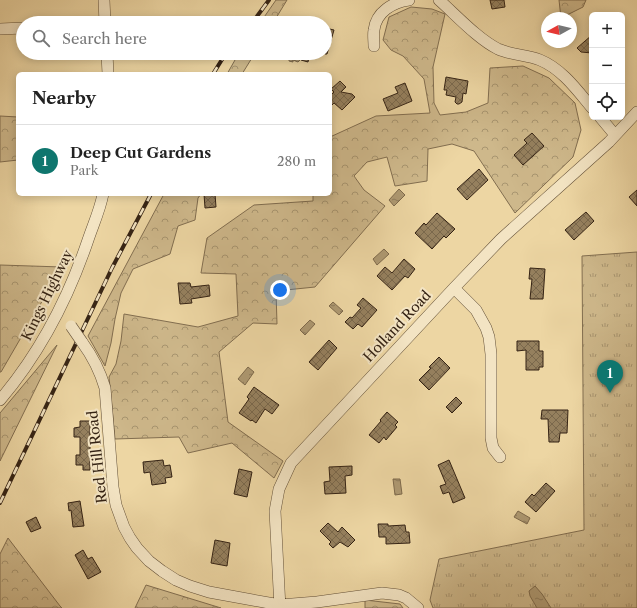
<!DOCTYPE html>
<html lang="en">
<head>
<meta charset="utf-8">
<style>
	body { margin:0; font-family:"Libre Caslon Text",serif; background:#f6f6f6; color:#222 }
	.controls { position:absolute; right:12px; top:12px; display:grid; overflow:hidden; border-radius:6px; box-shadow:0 2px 10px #0003 }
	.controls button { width:36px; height:36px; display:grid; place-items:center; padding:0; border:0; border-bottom:1px solid #e0e0e0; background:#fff; color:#222; font:20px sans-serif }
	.compass { position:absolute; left:541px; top:12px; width:36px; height:36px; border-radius:50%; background:#fff; box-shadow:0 2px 10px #0003; rotate:262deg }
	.you { position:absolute; left:280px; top:290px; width:14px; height:14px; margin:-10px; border:3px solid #fff; border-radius:50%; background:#1a73e8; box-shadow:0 0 0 6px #1a73e833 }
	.badge { display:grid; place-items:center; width:26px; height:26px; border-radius:50%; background:#0f766e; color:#fff; font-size:13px; font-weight:700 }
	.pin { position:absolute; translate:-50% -33px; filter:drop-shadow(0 1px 2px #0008) }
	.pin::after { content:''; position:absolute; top:21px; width:14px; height:12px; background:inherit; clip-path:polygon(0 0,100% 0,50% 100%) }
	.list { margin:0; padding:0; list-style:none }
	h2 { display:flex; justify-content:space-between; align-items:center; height:52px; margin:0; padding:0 16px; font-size:17px }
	h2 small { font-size:13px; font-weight:400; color:#767676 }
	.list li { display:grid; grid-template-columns:26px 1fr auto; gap:12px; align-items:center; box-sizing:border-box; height:72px; padding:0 16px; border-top:1px solid #e0e0e0 }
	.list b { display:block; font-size:15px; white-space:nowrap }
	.list p { margin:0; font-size:13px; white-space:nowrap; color:#767676 }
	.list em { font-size:13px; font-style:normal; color:#767676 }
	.icon { flex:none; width:22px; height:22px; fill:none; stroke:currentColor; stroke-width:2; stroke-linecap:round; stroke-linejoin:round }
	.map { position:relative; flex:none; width:637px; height:608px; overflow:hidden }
	.search { position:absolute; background:#fff; box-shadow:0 2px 10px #0003; left:16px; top:16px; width:316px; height:44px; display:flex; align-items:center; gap:10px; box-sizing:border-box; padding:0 14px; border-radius:22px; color:#767676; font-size:15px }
	.panel { position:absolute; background:#fff; box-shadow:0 2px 10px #0003; left:16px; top:72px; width:316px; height:124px; border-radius:6px }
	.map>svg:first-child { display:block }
	.forest { fill:url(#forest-crowns); stroke:#826e50 }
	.park { fill:url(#park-tufts); stroke:#826e50 }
	.water { fill:url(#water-ripples); stroke:#7e6a4c }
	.building { fill:url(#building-cross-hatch); stroke:#352314 }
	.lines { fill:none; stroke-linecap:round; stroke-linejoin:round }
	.minor-casing { stroke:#635038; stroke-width:12 }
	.minor { stroke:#f3e4c3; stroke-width:11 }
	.rail-casing { stroke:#352314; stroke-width:4 }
	.rail { stroke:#f3e4c3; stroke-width:2.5; stroke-dasharray:8; stroke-linecap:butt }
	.minor-bridge-casing { stroke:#635038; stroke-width:12; stroke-linecap:butt }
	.minor-bridge { stroke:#f3e4c3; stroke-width:11 }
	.labels { text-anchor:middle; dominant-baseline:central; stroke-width:4; stroke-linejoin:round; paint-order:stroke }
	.street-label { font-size:14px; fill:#352314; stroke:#f3e4c3 }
</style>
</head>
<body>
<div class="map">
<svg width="637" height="608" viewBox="0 0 637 608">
	<defs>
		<pattern id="forest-crowns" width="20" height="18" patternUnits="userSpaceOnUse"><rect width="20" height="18" fill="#ceb88b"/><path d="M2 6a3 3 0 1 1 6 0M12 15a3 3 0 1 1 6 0" fill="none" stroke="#a89570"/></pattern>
		<pattern id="park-tufts" width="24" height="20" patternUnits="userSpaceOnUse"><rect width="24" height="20" fill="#ceb88b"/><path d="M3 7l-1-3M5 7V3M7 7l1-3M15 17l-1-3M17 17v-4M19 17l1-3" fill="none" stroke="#a89570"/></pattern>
		<pattern id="water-ripples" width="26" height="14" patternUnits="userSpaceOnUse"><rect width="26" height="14" fill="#ae9972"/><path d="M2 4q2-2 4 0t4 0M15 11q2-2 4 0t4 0" fill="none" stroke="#8e7c5c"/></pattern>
		<pattern id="building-cross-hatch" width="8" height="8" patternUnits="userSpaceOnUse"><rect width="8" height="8" fill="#95805e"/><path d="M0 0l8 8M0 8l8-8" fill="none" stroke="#7a684c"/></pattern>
	</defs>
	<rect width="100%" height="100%" fill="#edd6a3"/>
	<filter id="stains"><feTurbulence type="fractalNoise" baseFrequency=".005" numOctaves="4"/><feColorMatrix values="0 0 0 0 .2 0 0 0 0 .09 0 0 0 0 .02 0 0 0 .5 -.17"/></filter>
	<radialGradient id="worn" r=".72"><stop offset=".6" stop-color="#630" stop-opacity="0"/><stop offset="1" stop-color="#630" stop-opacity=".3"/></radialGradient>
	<path class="forest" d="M276,0H287L273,23H260Z
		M559,0H586L583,7L561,18Z
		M411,7L432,9L445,14L433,67L434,103L440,115L466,112L488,103L490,68L523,66L549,78L575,103L581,130L573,157L515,213L474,151L452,144L428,149L427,181L395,186L387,157L367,162L354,176L364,190L385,206L315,287L276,291L277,324L253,323L219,352L228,422L283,461L274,478L232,443L188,453L179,437L115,439L109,377L116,364L121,341L124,314L198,327L238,316L236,274L201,273L207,238L254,205L313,201V194H330V137L376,116L430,113L424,79L403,56L391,50L383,40L389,17Z
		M239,53H255L242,74H227Z
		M0,116L18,117V160L0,162Z
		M164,194H201L198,198L195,220L178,226L170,254L133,269L121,293L115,319L111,343L105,366L88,336Z
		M0,265L62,267L1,372H0Z
		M57,345L0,461V413Z
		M8,538L60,606L62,608H0V554Z
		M146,585L221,608H135Z
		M365,600L400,604L403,608H365Z"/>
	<path class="park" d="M637,252V608H433L430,600L439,559L584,530L582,256Z"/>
	<path class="water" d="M284,53H302L300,60L298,62L293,60V62L289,61V59L285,58Z
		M399,189L405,195L394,206L389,200Z
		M384,249L389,254L377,265L373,259Z
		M333,302L343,311L339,315L329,306Z
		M310,320L315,324L305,335L300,330Z
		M248,367L254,372L245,385L238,379Z
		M393,479H400L402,494L395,495Z
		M518,511L530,518L527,524L514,517Z
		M535,586L542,594L551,608H537L530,596L529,591Z"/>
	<path class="building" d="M490,0H504L505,7L492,9Z
		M325,28L334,30L327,54H325Z
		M592,35V53L581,52L577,48Z
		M303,53H310L308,62L301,60Z
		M446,77L468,81L466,94L463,93L462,102L459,104H457L455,102L456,97L446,95L447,90H444Z
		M340,81L346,87L341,92L352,94L355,97L342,110L334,103L330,107V96L334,92L331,89Z
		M405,83L412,101L388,111L383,99L398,93L395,87Z
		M532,133L544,146L523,165L514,155L527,143L524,140Z
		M479,169L488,180L467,200L457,189Z
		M637,190V206L629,197Z
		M204,194H215L216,207L205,208Z
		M586,212L594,221L574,240L565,230Z
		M437,213L455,229L446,238L444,236L432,249L415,233L424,223L426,225Z
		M404,259L415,269L408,278L405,276L392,290L377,276L385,267L392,273Z
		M530,268L545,269L543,299H530L532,279H529Z
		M178,283H190L191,287L209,285L210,296L191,299L192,303L180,304Z
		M363,298L377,310L362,327L358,324L353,329L345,322L350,317L352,318L361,308L357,305Z
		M329,340L337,348L318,370L309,362Z
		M517,341H539V351H543V367H539V370H526V350L517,351Z
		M439,357L450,368L429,390L419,380L431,368L429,367Z
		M254,387L279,405L272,414L265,409L256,423L252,420L251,421L239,413L249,399L247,397Z
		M456,397L462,403L452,413L446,407Z
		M542,410H568L567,433H560L559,442H549L548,419H541Z
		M387,412L398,422L395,425L397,427L386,440L384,437L379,443L369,435L381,421L380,420Z
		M80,421H90V470H83V465H76V455H80V437H74V428L80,427Z
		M163,460L164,466L170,465L172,477L165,478L166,483L152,485L150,472L144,473L143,462Z
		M449,460L465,498L453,503L449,492L443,494L440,486L446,484L438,465Z
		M352,466V475L345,476L346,493L325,494L324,482L330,481L329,467Z
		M239,469L252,472L247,497L234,494Z
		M546,483L555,491L536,512L525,502L532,494L534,496Z
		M80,501L84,526L73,527L71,510L69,511L68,503Z
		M36,517L41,528L31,532L26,522Z
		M328,523L338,532L342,527L355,540L348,547L340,542L333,548L329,544L331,542L320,531Z
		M378,524H388V526L405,525L406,532H409L410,543L386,544V537H379Z
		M215,540L230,543L227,566L211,563Z
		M83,550L88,559L92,557L101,572L88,579L75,555Z"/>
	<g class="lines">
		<g class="minor-casing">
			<path id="minor" d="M104,0L105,23
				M439,0C456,15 478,39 498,49C511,55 527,55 540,60C562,69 577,90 592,108
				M0,29L23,28
				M374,46C374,41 373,35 374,30C376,12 393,2 409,0
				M107,53L108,74
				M600,117L615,135
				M454,288L476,310L486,328L489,337L491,354V438L493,448L500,457
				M82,342C93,357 100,371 105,388L113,487L116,505L124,527L130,538L137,548L149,561L162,571L176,580L190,586L209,592L280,605L317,602L382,593L399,595L406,598L418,608
				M0,400C40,353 68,299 88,240C93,225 100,210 103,194
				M280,608L275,511L279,489L291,463L454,288L501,239L609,142L637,112"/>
		</g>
		<use href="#minor" class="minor"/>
		<g class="rail-casing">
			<path id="rail" d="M252,23L269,0
				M213,74L226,53
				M0,503L112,268L151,194"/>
		</g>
		<use href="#rail" class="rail"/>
		<g class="minor-bridge-casing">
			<path id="minor-bridge" d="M71,326L82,342"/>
		</g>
		<use href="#minor-bridge" class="minor-bridge"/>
	</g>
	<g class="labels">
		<g class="street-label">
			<text transform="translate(47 295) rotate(-64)">Kings Highway</text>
			<text transform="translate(397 326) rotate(-47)">Holland Road</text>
			<text transform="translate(97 457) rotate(-96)">Red Hill Road</text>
		</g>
	</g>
	<rect width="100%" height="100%" filter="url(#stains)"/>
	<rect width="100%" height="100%" fill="url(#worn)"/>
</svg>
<div class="controls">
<button>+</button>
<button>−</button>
<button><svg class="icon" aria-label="locate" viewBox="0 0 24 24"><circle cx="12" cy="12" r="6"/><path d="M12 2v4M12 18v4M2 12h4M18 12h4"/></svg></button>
</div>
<svg class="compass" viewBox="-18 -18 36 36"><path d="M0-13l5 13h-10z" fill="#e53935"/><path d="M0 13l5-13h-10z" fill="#767676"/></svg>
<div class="you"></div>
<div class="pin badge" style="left:610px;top:393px">1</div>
<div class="search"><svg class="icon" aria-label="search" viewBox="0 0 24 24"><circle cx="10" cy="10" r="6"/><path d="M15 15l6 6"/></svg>Search here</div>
<section class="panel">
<h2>Nearby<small></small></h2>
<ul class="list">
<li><span class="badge">1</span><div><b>Deep Cut Gardens</b><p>Park</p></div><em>280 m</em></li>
</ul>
</section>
</div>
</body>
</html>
